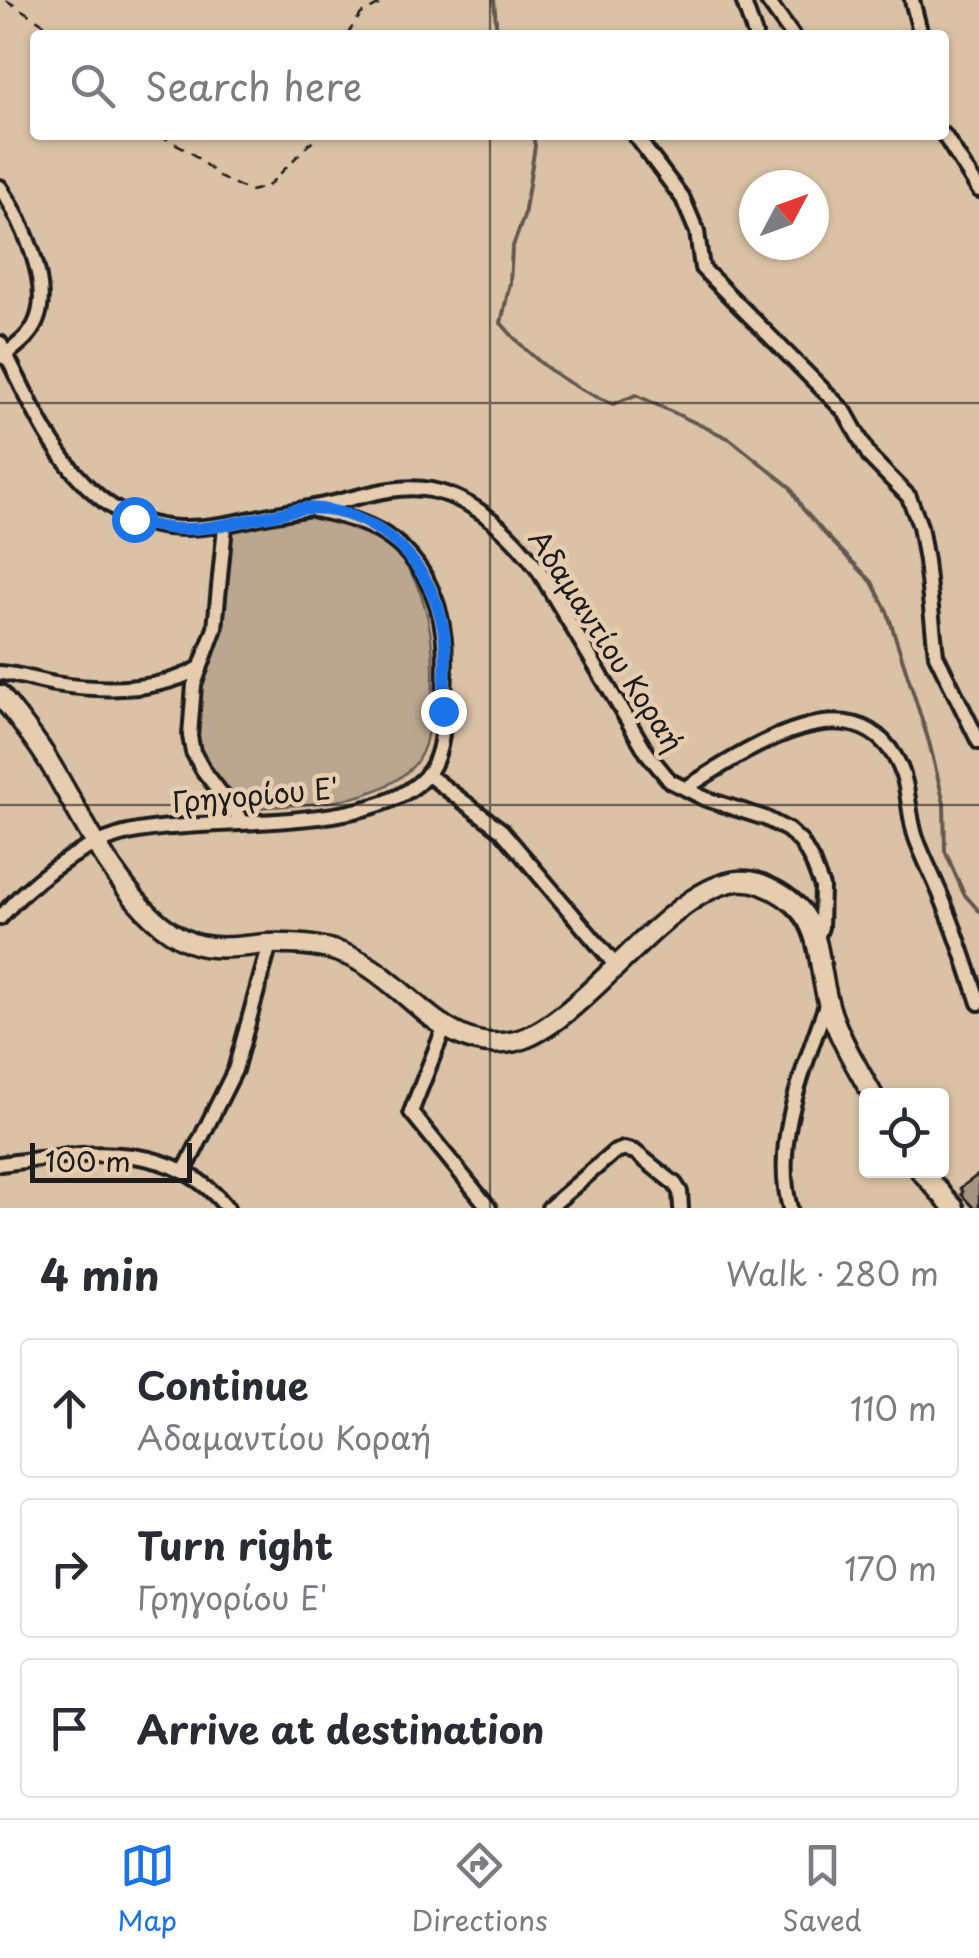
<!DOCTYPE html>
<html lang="en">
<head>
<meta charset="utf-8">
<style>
	body { margin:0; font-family:"Playpen Sans",sans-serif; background:#f7f7f7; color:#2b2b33 }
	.controls { position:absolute; right:30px; bottom:30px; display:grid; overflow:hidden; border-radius:10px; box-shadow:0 2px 8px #0004 }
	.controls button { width:90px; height:90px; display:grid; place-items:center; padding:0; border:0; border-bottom:2px solid #e1e1e2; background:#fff; color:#2b2b33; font:50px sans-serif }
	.compass { position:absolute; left:739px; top:170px; width:90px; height:90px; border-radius:50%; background:#fff; box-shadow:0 2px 8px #0004; rotate:49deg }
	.scale { position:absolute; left:30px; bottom:25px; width:162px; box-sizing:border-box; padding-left:10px; border:5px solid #1c1c1c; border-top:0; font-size:28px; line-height:35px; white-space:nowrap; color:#1c1c1c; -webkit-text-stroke:8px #e7cdaf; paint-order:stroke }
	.stop { position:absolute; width:30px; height:30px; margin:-22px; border:8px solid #1a73e8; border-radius:50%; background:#fff }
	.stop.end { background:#1a73e8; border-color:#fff; box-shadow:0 2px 10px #0008 }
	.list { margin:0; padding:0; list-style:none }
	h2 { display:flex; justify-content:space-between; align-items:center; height:130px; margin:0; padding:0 40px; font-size:42px }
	h2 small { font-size:32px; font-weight:400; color:#7c7c81 }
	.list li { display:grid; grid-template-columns:65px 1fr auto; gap:30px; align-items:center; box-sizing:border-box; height:140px; margin:0 20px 20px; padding:0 20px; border:2px solid #e1e1e2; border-radius:10px }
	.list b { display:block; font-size:38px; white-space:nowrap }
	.list p { margin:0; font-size:32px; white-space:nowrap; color:#7c7c81 }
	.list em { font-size:32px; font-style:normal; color:#7c7c81 }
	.icon { flex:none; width:55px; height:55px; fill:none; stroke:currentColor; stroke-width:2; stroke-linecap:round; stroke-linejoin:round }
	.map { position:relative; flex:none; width:979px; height:1208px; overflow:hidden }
	.search { position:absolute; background:#fff; box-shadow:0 2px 8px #0004; left:30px; right:30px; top:30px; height:110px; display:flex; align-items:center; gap:25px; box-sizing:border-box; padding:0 35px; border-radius:10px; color:#7c7c81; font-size:38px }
	.sheet { height:610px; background:#fff }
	nav { display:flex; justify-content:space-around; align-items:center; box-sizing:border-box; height:140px; border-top:2px solid #e1e1e2; background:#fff; font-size:28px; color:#7c7c81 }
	nav a { display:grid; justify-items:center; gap:5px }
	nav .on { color:#1a73e8 }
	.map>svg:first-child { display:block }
	.green { fill:#bba78f; stroke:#6c6256; stroke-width:2.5 }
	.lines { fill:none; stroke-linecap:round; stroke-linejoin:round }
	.stream { stroke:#635950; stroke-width:4 }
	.building { fill:#a59480; stroke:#1c1c1c; stroke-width:2.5 }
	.street-casing { stroke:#1c1c1c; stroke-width:20 }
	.secondary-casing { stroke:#1c1c1c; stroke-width:25 }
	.path { stroke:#1c1c1c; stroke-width:2.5; stroke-dasharray:10 8; stroke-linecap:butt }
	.street { stroke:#e7cdaf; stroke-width:12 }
	.secondary { stroke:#e7cdaf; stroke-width:18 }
	.route { stroke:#1a73e8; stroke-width:12 }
	.grid { fill:none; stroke:#1c1c1c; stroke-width:2.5; stroke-opacity:0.55 }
	.labels { text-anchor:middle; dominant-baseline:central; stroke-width:9; stroke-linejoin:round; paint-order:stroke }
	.street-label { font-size:28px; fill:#1c1c1c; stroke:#e7cdaf }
</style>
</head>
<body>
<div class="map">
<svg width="979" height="1208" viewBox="0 0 979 1208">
	<rect width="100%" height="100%" fill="#dbc2a6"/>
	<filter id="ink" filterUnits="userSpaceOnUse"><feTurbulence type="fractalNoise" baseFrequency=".01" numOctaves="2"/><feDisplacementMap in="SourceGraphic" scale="20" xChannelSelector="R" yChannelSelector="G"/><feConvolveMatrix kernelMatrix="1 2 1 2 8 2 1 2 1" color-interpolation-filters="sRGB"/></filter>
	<g filter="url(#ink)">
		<path class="green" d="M307,513C335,520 363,525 386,543C432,582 437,653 431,708C428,731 427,755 408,771C365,809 291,804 238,809C225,791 206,771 198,751C180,708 214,665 221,624C227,593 227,561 230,531Z"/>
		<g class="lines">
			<path class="stream" d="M494,0L497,35
				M533,135L535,146L524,216L512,249L510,283L501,323C535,363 564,384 613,404L636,395L730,439L790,487L803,509L825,534L872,582L887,611L929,742L944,803L945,851L964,894L979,911"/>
		</g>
		<path class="building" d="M979,1174V1208H974L961,1194L963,1192L960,1188Z"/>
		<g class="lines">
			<g class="street-casing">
				<path id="street" d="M743,0L755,35
					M767,0L792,35
					M912,0L921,35
					M635,135L683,199L697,232L702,268L845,412L870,457L909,497L920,526L926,561L936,655L979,742
					M944,135L979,190
					M0,187C21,219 53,284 36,322C30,337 15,347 3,357
					M0,343C29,397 50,456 99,497C150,540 205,530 265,516C290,511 316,508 341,501C369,494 402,484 431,490C476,499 514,536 539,571L647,753L670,781L706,799L765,818L788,830L801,842L812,861L822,887L821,927L817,938
					M225,526L215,628L194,685L190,736L193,752L203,770L243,822
					M0,673C19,674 37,681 55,684C101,691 156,692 198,669
					M427,774L501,830L617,967
					M686,788C738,756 848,677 895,757C910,781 907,812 916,838C924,860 935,880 943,901C957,934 968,969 979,1003
					M0,918C29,883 72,850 117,836C194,812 381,840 430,771C444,750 443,721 444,697C446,655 447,617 426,579C401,534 362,519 315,510
					M445,1026L411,1112L489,1208
					M0,1164C80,1154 170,1135 227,1208
					M185,1170L235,1070L270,944
					M549,1208L613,1153L624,1149L635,1152L675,1184L680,1192L681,1208
					M790,1208C771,1141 806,1064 827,1002"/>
			</g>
			<g class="secondary-casing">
				<path id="secondary" d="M0,695C17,717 35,738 49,762C83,817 131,927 199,945C221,950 244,946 266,944C299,943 332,945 361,962C412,990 449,1057 516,1041C590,1023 687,855 761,884C831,912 812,959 832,1015C842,1043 858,1069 873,1096
					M920,1170L954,1208"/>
			</g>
			<path class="path" d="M6,0L61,35
				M347,35L361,14L388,0
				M159,135L188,150L221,178L250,191L267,187L318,135"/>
			<use href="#street" class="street"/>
			<use href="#secondary" class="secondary"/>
		</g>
	</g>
	<g class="lines" filter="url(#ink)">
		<path class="route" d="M134,519C182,540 230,523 278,514C287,512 299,508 308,508C379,510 434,565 444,633C448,659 444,685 443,711"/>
	</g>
	<path class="grid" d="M490,0V35M490,135V1208M0,403H979M0,805H979"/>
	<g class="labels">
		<g class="street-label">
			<text transform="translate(607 640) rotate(57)">Αδαμαντίου Κοραή</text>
			<text transform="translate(255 794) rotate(-5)">Γρηγορίου Ε'</text>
		</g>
	</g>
</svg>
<div class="controls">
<button><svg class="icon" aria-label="locate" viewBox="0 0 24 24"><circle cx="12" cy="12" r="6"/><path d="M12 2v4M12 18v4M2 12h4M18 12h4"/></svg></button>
</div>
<svg class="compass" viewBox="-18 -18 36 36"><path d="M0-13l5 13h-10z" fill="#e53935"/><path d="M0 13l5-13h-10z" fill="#7c7c81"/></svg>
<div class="scale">100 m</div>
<div class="stop" style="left:134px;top:519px"></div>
<div class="stop end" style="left:443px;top:711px"></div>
<div class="search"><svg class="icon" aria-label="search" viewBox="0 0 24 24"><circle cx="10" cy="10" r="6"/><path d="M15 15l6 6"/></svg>Search here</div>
</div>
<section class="sheet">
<h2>4 min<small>Walk · 280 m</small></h2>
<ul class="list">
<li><svg class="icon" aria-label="ahead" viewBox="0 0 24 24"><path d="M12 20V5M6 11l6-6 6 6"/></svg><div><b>Continue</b><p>Αδαμαντίου Κοραή</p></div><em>110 m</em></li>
<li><svg class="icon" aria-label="right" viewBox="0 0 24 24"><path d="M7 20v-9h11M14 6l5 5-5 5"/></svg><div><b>Turn right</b><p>Γρηγορίου Ε'</p></div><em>170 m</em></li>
<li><svg class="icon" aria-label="arrive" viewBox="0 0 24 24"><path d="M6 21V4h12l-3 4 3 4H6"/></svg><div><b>Arrive at destination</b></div></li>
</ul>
</section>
<nav>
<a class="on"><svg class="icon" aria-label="map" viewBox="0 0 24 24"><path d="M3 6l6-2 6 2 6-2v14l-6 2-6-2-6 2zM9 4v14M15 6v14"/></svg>Map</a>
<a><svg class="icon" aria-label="directions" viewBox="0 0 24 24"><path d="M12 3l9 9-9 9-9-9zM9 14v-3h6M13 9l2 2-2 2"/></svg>Directions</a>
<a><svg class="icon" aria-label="saved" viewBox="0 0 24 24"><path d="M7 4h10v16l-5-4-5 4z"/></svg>Saved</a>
</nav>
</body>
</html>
